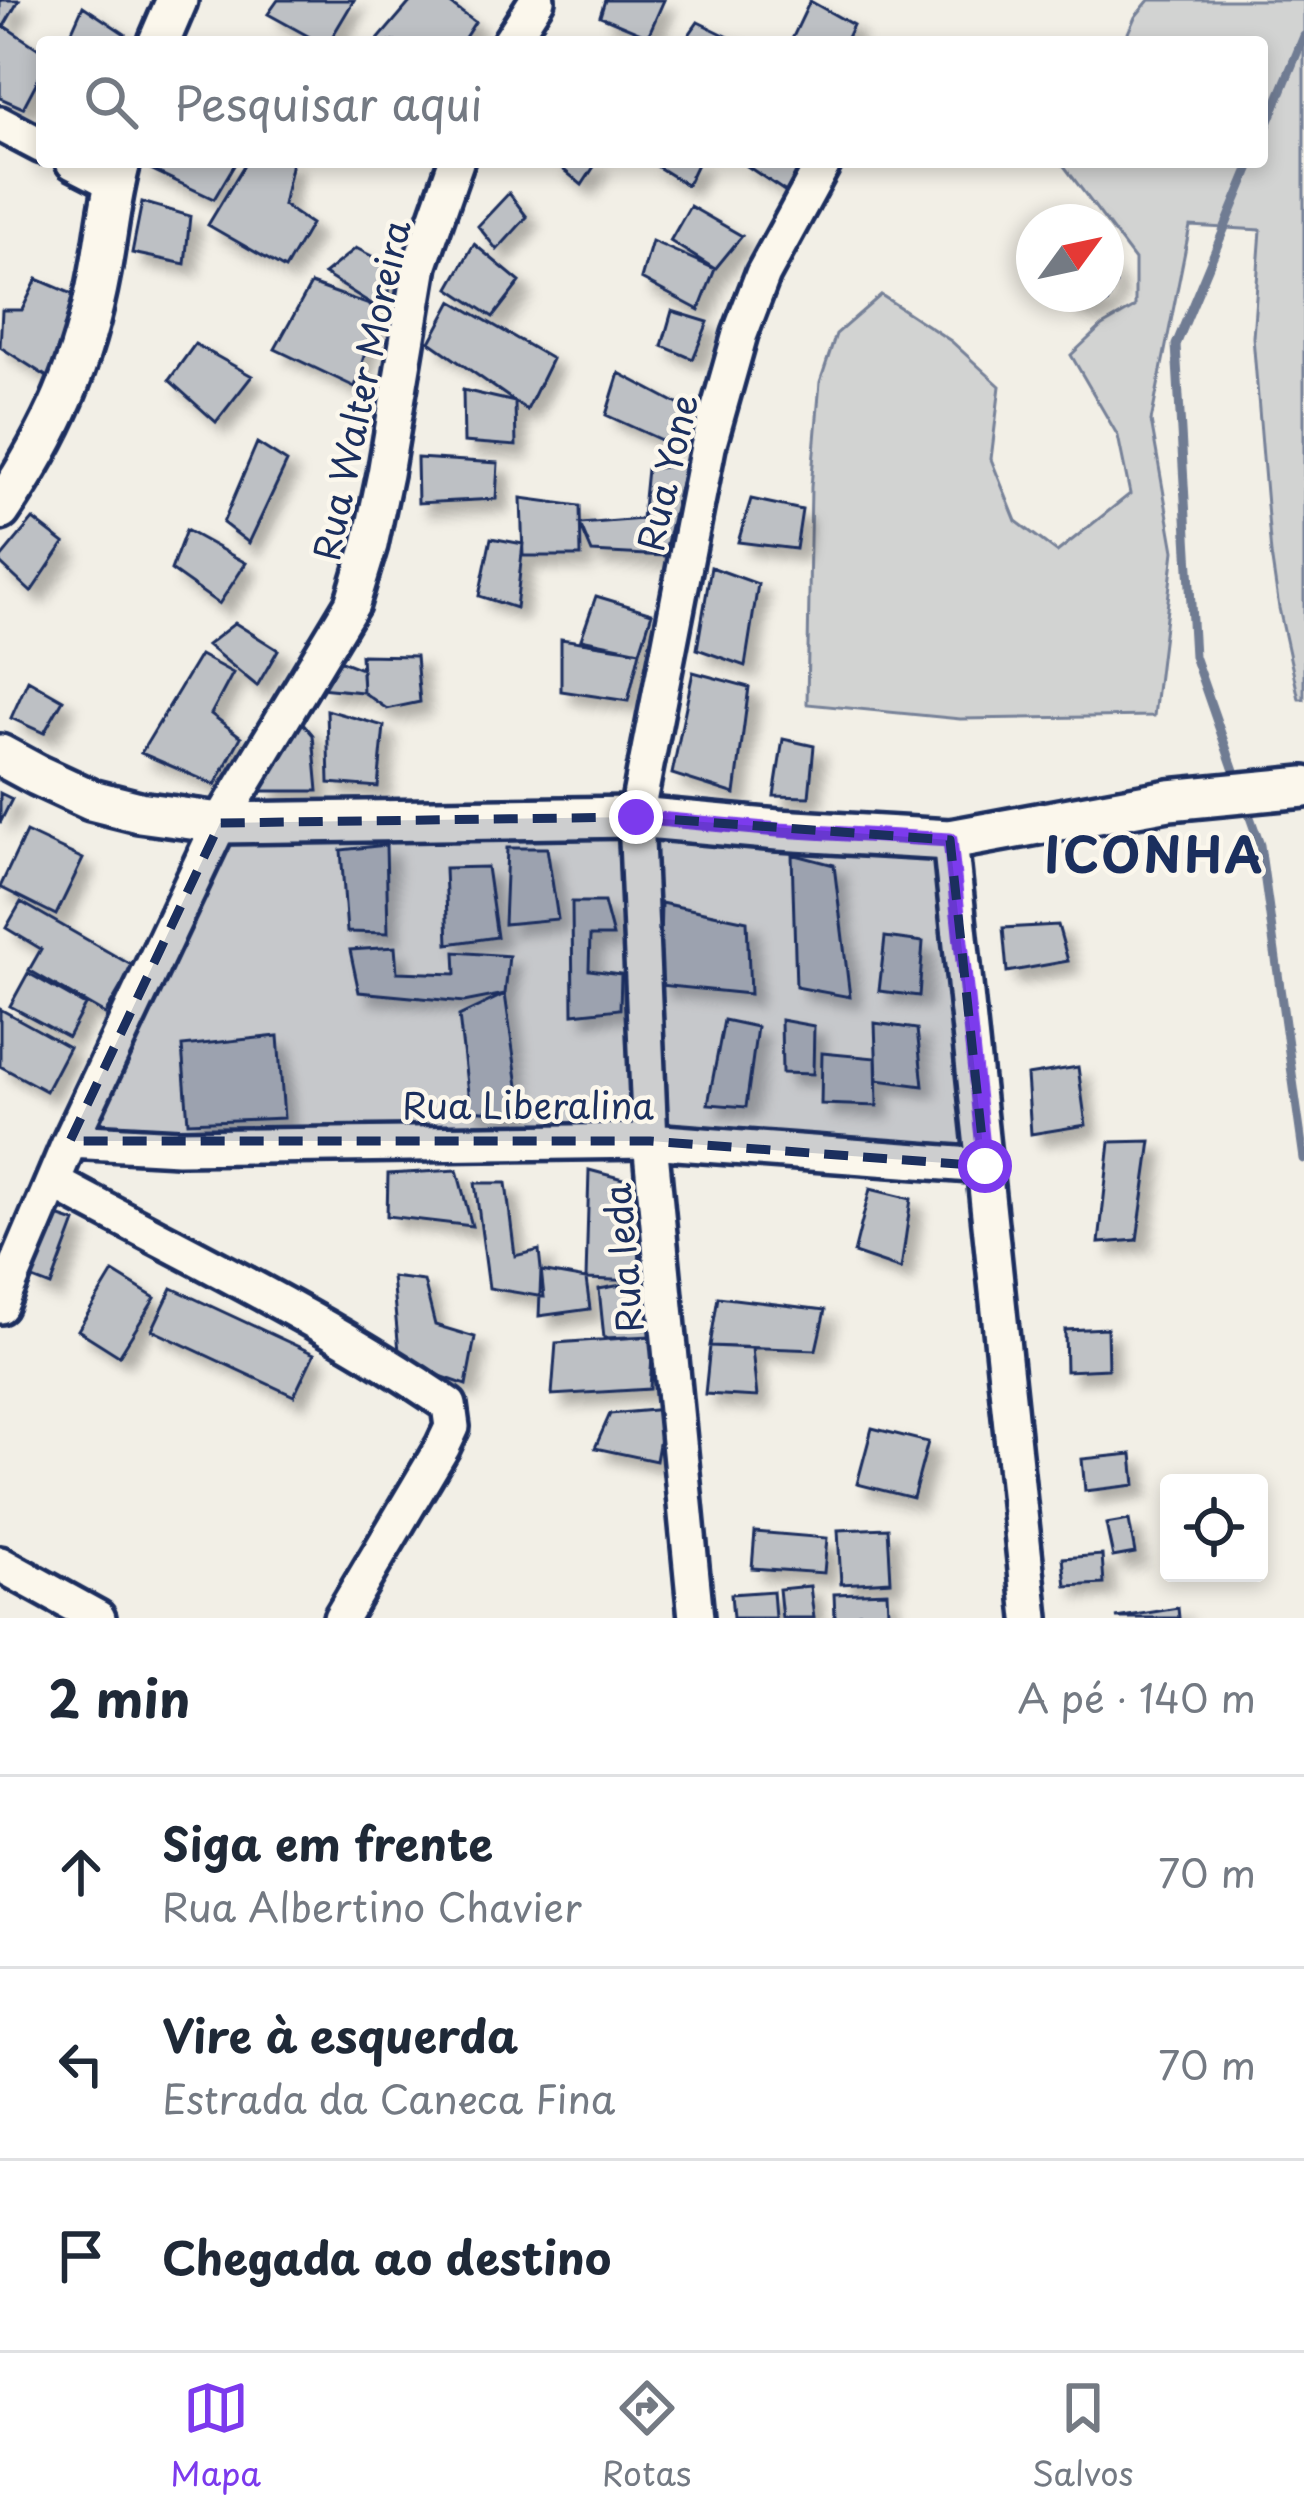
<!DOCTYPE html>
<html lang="pt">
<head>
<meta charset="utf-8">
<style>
	body { margin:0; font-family:"Playpen Sans",sans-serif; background:#f6f6f7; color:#1f2937 }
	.controls { position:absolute; right:36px; bottom:36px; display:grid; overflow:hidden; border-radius:12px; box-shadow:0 6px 18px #0003 }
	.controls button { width:108px; height:108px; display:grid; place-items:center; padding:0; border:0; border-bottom:3px solid #e0e1e3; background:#fff; color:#1f2937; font:60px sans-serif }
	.compass { position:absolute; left:1016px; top:204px; width:108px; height:108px; border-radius:50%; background:#fff; box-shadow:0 6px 18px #0003; rotate:57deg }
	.stop { position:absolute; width:36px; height:36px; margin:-27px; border:9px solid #7c3aed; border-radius:50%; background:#fff }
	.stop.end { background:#7c3aed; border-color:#fff; box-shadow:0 3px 12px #0008 }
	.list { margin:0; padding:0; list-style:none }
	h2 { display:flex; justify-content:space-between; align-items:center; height:156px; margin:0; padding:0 48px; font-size:51px }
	h2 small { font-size:39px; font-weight:400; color:#747a83 }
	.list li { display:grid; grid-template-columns:78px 1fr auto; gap:36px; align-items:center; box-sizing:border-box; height:192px; padding:0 48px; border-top:3px solid #e0e1e3 }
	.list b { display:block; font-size:45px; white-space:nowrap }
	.list p { margin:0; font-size:39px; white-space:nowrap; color:#747a83 }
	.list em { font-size:39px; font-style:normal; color:#747a83 }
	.icon { flex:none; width:66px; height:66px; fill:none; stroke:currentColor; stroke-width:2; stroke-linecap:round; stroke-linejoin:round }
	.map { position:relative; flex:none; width:1304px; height:1618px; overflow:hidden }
	.search { position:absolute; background:#fff; box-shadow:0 6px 18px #0003; left:36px; right:36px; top:36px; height:132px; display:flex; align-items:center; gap:30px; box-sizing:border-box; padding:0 42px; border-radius:12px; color:#747a83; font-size:45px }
	.sheet { height:732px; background:#fff }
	nav { display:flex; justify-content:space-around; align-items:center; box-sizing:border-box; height:168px; border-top:3px solid #e0e1e3; background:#fff; font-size:33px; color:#747a83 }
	nav a { display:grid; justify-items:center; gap:6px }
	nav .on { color:#7c3aed }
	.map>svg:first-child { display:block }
	.green { fill:#d2d3d2; stroke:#768198; stroke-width:3 }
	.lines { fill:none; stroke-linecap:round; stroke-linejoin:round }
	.stream { stroke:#707b93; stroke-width:9 }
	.building { fill:#bdc0c4; stroke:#1b2f5e; stroke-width:3; filter:url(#shadow) }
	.minor-casing { stroke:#1b2f5e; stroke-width:42 }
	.tertiary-casing { stroke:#1b2f5e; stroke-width:48 }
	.minor { stroke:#fbf7ec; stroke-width:33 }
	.tertiary { stroke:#fbf7ec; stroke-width:39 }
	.route { stroke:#7c3aed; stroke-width:15 }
	.marked { fill:#1b2f5e; fill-opacity:0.2; stroke:#1b2f5e; stroke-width:9; stroke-dasharray:24 15; stroke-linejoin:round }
	.labels { text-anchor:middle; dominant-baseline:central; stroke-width:9; stroke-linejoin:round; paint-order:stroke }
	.street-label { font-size:36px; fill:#1b2f5e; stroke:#fbf7ec }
	.district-label { font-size:48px; font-weight:bold; letter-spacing:3px; fill:#1b2f5e; stroke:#fbf7ec }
</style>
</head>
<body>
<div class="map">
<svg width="1304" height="1618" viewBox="0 0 1304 1618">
	<defs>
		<filter id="shadow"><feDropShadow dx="11" dy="11" stdDeviation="6" flood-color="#0004"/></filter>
	</defs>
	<rect width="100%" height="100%" fill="#f2efe6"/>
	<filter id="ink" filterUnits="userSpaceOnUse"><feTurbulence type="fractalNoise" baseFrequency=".00833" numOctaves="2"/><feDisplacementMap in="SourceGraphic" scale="24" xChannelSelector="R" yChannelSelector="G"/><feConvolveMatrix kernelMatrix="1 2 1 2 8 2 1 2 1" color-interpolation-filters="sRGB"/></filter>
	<g filter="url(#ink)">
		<path class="green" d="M1149,0H1304V699H1299L1279,608L1271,554L1253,337L1261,230L1190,226L1151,421L1174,551L1154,716L960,719L807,704L811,487L820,382L836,334L881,295L951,341L1000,386L991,459L1016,521L1057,552L1130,494L1118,436L1071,355L1102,326L1135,307V260L1061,162H1262V42H1124L1135,17Z"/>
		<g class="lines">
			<path class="stream" d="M1262,138L1304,36
				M1238,782L1194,656L1176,345L1252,162
				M1245,803L1260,845L1304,1159"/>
		</g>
		<path class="building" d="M0,0H19L4,26L0,24Z
			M278,0H354L329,42H319L268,14Z
			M412,0H445L475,22L462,42H376Z
			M605,0H664L648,36L600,16Z
			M810,1L853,25L845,42H798L792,39Z
			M83,6L125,34L122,42H67Z
			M698,22L737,41L684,42Z
			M4,26L42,51V72L23,108L0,98V32Z
			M147,162H236L214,199L144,166Z
			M246,162H292L283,205L311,224L285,269L208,225Z
			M554,162H597L582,185Z
			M650,162H698L687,185Z
			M741,162H809L792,196Z
			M509,193L527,217L497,250L478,226Z
			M142,202L190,216L185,264L132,253Z
			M690,206L742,236L715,269L670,241Z
			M652,241L715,269L699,310L641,279Z
			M474,244L520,282L493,317L449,288Z
			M356,248L401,271L378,308L324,274Z
			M1106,262L1114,273L1116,284L1107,303L1098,309L1087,311L1068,302L1063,294H1106Z
			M37,279L77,296L57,383L0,347L2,310H22Z
			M311,284L378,308L355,387L275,349Z
			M452,301L552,359L527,410L430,342Z
			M672,311L708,322L693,359L662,346Z
			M195,344L252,376L216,422L169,380Z
			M619,373L685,408L670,444L606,415Z
			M463,390L515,402L516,446L464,442Z
			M257,443L287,462L249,543L223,523Z
			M417,458L498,463L496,499L418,503Z
			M685,465L664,556L592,552L580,524L642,519L647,469Z
			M521,498L580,506L581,556H523Z
			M751,499L802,510L796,549L738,542Z
			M33,519L64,543L31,592L0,563V559Z
			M186,530L246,563L219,604L171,570Z
			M491,538L523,544L516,608L479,596Z
			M711,567L758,584L745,666L697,649Z
			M596,596L652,613L640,651L581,639Z
			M235,623L278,650L257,686L207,645Z
			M561,639L640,651L628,701L561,691Z
			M200,655L233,673L211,714L241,737L215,785L141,753Z
			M361,655L416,656L420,702L387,709L363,692Z
			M336,659L362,669L363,692L319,688Z
			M693,672L749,687L735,794L672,774Z
			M28,680L63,700L44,733L11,718Z
			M327,710L384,726L378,787L329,783Z
			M298,717L313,735L318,791H261Z
			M783,739L814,746L809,797L774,796Z
			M0,793L12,799L0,823Z
			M26,832L83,859L56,915L0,887Z
			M386,845L388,933L347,932L341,850Z
			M507,848H547L558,919L504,924Z
			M792,854L834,865L850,997L796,987Z
			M487,867L497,937L448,944L445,868Z
			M21,902L133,966L105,1014L29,970L41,949L6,928Z
			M572,902H604L613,936H590L589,970L621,974L620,1009L573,1014Z
			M661,903L747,921L750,994L659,985Z
			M1058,925L1068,961L1007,972L1003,928Z
			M885,937L923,942L919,996L879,991Z
			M395,947L397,972L456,974L455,952L509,956L505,994L464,1002L359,992L350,950Z
			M28,973L85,1005L68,1037L10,1006Z
			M505,994L522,1114L470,1110L459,1016Z
			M0,1009L69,1047L46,1091L0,1066Z
			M724,1020L757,1027L746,1107L708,1104Z
			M781,1020L814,1026L813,1074L782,1073Z
			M875,1023L917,1029L923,1086L877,1080Z
			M278,1036L284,1118L188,1122L182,1046Z
			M822,1053L876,1058L877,1106L821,1104Z
			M1078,1067L1086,1125L1031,1134L1027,1075Z
			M1151,1141L1137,1240L1099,1243L1110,1142Z
			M457,1170L472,1226L387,1216L388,1174Z
			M589,1170L638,1183L640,1281L586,1279Z
			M475,1183H506L515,1256L539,1250L544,1297L489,1288Z
			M870,1189L911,1199L901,1269L854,1253Z
			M54,1215L75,1222L51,1286L30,1278Z
			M541,1271L586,1279L590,1309L539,1316Z
			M113,1272L155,1298L119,1356L78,1330Z
			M392,1277L424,1281L435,1325L475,1337L466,1385L400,1362Z
			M649,1280L653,1336L604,1338L599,1289Z
			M172,1288L314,1354L294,1396L152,1330Z
			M718,1297L825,1310L816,1350L710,1346Z
			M1107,1328L1108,1369L1066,1371L1065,1330Z
			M653,1336L650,1389L552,1395L556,1343Z
			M710,1346L752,1348L757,1397L705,1394Z
			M665,1409L656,1461L595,1448L610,1414Z
			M872,1428L928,1442L913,1498L857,1484Z
			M1132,1454L1135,1485L1085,1491L1082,1459Z
			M1129,1520L1135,1553L1113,1557L1106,1524Z
			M888,1528L891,1581L841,1584L838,1530Z
			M755,1532L827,1538L824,1573L752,1568Z
			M1102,1555L1104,1584L1066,1586L1063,1558Z
			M810,1586L814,1618H782L779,1589Z
			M773,1591L775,1618H733L731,1594Z
			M887,1592L888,1612L859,1613V1618H835L834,1594Z
			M1178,1608L1179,1618H1116Z"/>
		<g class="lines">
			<g class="minor-casing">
				<path id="minor" d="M510,42L537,0
					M0,124L42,146
					M73,162L114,183
					M950,840L1031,1618
					M70,1141L178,1147L650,1141L985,1166
					M53,1182C186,1254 324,1319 449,1405L452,1427L443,1446L341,1618
					M0,1306L70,1141L220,823L352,604L370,545L385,474L420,265L456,162
					M0,1564L98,1618
					M696,1618L650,1141L636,817L708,447L740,334L763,274L824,162"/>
			</g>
			<g class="tertiary-casing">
				<path id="tertiary" d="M159,42L177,0
					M0,510C53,432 83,364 100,272C107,235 110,198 120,162
					M0,755L37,775L91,800L139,812L220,823L636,817L778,830L950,840L1169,800L1304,787"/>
			</g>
			<use href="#minor" class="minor"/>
			<use href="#tertiary" class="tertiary"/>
		</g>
	</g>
	<g class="lines" filter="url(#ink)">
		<path class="route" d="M636,817L778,830L950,840L985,1166"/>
	</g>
	<path class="marked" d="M636,817L950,840L985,1166L650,1141H70L220,823Z"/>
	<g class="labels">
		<g class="street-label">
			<text transform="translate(360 390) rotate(-78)">Rua Walter Moreira</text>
			<text transform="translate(666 472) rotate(-77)">Rua Yone</text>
			<text x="528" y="1104">Rua Liberalina</text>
			<text transform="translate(622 1258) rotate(-95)">Rua Ieda</text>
		</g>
		<g class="district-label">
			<text x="1155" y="853">ICONHA</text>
		</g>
	</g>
</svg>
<div class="controls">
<button><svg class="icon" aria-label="locate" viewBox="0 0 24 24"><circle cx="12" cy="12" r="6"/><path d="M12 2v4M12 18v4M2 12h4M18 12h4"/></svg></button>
</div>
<svg class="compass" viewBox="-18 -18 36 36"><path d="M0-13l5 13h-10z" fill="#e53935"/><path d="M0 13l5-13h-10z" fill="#747a83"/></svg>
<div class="stop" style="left:985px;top:1166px"></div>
<div class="stop end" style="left:636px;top:817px"></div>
<div class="search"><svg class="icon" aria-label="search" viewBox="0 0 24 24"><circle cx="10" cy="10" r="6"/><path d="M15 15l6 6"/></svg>Pesquisar aqui</div>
</div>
<section class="sheet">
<h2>2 min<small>A pé · 140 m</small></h2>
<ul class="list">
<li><svg class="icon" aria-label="ahead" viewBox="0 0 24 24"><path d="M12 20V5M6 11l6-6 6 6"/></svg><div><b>Siga em frente</b><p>Rua Albertino Chavier</p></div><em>70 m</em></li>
<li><svg class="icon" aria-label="left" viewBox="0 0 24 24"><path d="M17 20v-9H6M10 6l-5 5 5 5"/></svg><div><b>Vire à esquerda</b><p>Estrada da Caneca Fina</p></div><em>70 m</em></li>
<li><svg class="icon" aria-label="arrive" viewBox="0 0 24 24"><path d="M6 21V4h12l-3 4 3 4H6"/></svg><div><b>Chegada ao destino</b></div></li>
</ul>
</section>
<nav>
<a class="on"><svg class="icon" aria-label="map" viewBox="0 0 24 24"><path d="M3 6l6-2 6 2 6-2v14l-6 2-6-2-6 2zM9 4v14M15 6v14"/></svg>Mapa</a>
<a><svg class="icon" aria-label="directions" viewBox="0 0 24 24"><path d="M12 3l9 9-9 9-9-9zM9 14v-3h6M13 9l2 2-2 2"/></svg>Rotas</a>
<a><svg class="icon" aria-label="saved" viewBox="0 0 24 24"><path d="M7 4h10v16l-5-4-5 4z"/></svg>Salvos</a>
</nav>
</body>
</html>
